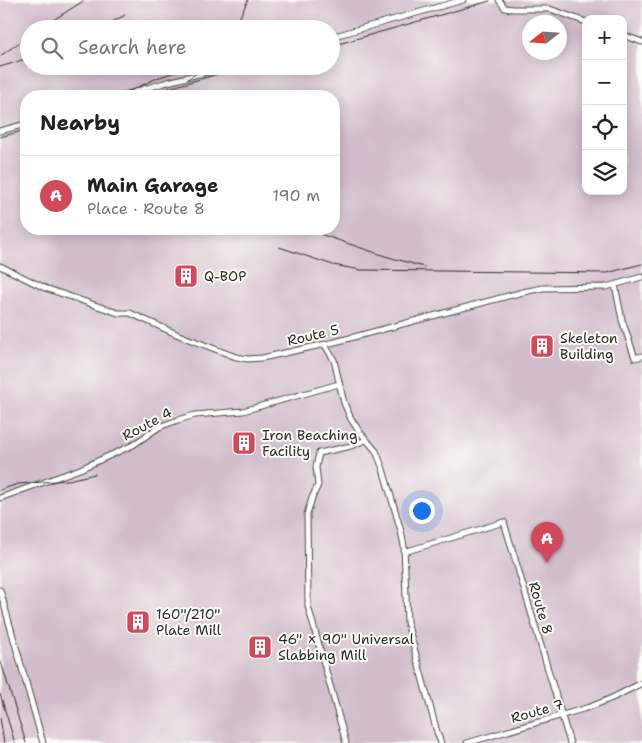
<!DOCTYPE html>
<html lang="en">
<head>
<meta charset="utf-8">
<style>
	body { margin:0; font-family:"Shantell Sans",sans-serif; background:#f6f6f6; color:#222 }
	.controls { position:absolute; right:15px; top:15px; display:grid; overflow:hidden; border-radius:10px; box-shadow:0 2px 12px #0003 }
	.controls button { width:45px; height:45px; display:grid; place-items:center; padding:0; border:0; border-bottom:1px solid #e0e0e0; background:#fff; color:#222; font:25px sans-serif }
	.compass { position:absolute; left:522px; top:15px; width:45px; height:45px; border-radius:50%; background:#fff; box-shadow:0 2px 12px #0003; rotate:253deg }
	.you { position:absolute; left:421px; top:510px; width:18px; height:18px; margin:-12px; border:4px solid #fff; border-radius:50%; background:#1a73e8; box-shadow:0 0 0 8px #1a73e833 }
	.badge { display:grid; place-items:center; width:32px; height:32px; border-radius:50%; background:#d1495b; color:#fff; font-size:16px; font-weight:700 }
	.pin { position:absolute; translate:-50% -41px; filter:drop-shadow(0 1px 2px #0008) }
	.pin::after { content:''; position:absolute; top:26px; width:18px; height:15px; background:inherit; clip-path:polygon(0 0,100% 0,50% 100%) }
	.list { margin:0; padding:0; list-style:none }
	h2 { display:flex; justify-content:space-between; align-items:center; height:65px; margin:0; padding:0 20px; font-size:21px }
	h2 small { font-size:16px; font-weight:400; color:#767676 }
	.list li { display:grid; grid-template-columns:32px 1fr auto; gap:15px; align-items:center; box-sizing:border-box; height:80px; padding:0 20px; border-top:1px solid #e0e0e0 }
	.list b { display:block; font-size:19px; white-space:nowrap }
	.list p { margin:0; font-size:16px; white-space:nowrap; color:#767676 }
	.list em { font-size:16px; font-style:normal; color:#767676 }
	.icon { flex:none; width:28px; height:28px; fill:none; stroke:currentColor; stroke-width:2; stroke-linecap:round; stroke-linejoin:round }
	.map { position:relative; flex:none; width:642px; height:743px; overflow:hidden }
	.search { position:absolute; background:#fff; box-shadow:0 2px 12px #0003; left:20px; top:20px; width:320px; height:55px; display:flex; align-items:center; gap:12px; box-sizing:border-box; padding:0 18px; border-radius:28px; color:#767676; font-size:19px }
	.panel { position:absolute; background:#fff; box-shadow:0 2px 12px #0003; left:20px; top:90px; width:320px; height:145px; border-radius:20px }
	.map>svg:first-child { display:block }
	.industrial { fill:#d1bdcb; fill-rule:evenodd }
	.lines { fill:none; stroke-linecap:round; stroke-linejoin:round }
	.minor-casing { stroke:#484642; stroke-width:7 }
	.minor { stroke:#fff; stroke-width:5 }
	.rail { stroke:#2b2b2b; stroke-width:1 }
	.labels { text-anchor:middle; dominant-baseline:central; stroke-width:4; stroke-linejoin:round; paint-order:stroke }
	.poi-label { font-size:14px; fill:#2b2b2b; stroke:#fdfcf7; text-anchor:start }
	.street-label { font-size:14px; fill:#2b2b2b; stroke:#fdfcf7 }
</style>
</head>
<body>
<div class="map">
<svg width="642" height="743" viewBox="0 0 642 743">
	<rect width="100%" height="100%" fill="#fdfcf7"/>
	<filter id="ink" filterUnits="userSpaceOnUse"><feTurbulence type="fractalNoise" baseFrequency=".02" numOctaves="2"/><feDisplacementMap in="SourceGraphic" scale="10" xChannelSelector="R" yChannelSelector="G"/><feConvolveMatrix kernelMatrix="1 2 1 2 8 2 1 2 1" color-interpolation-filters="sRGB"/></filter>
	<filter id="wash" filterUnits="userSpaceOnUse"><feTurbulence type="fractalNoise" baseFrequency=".0096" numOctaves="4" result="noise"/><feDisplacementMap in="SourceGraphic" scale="20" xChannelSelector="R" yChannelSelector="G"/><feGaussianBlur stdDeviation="1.12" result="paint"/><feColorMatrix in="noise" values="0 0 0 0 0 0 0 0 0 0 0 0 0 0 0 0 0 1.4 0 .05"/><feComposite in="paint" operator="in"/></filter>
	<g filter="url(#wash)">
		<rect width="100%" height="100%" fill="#eee2c3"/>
		<path class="industrial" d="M0,0H642V743H0ZM586,19H623V191H586ZM530,22H560V52H530ZM29,29H331V66H29ZM26,96H334V229H26Z"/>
	</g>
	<g filter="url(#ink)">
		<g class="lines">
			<g class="minor-casing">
				<path id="minor" d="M499,0L505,8L513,9H550L586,22
					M623,35L642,42
					M331,37L463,0
					M121,96L164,83L230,66
					M0,131L26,124
					M0,266L45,288L118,313H130L181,336L236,357L248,359L262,358L335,342L523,292L543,288L606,287L642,277
					M615,285L622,320L635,358L642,356
					M325,345L334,360L344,403L351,419L359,431L376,451L383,469L401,531L404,546L407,622L437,732L441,743
					M0,498L80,469L133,445L159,427L178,420L195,415L243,411L339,384
					M404,552L504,522L570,743
					M0,590L43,743
					M346,743L308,606L307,514L312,498L318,485L316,467L319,453L351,446L366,440
					M467,743L590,707L612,698L642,683"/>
			</g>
			<use href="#minor" class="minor"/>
			<path class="rail" d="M39,29L85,0
				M100,29L125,15
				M122,29L134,22
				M234,29L248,0
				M331,46L490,1
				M0,56L29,36
				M0,67L29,58
				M239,72L258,66
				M188,79L207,66
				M120,96L157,78L193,66
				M141,96L246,66
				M0,137L26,130
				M311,231L385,256L424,267
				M279,247L333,265L361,270L607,273L642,264
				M0,490L18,484L68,480L95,474
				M0,659L26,743
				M0,694L15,743
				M0,718L4,743"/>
		</g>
	</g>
	<defs>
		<g id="building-square" transform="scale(1.25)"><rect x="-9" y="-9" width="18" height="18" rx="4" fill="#d1495b" stroke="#fdfcf7"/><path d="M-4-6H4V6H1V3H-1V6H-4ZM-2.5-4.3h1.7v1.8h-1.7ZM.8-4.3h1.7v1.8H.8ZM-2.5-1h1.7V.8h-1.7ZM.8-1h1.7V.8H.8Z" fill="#fff"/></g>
	</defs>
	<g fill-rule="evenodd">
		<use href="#building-square" x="186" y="276"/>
		<use href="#building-square" x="542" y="346"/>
		<use href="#building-square" x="244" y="443"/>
		<use href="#building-square" x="138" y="622"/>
		<use href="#building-square" x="260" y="647"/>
	</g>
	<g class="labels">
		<g class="poi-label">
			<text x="204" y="276">Q-BOP</text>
			<text x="560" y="338">Skeleton<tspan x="560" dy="16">Building</tspan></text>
			<text x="262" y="435">Iron Beaching<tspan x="262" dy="16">Facility</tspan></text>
			<text x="156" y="614">160"/210"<tspan x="156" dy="16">Plate Mill</tspan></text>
			<text x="278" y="639">46" × 90" Universal<tspan x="278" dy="16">Slabbing Mill</tspan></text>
		</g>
		<g class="street-label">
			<text transform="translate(313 335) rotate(-13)">Route 5</text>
			<text transform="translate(147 424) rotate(-28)">Route 4</text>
			<text transform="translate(541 608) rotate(74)">Route 8</text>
			<text transform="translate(537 711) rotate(-16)">Route 7</text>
		</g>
	</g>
</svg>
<div class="controls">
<button>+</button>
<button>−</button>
<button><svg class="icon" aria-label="locate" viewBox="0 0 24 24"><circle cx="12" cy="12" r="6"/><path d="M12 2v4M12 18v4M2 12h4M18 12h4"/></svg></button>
<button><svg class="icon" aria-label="layers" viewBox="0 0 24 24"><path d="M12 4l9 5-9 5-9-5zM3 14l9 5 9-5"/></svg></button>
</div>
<svg class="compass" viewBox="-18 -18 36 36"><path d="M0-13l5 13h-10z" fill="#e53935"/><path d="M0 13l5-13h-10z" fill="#767676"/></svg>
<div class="you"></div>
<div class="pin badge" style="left:547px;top:563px">A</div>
<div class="search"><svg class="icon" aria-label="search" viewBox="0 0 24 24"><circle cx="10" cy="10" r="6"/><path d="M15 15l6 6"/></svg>Search here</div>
<section class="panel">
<h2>Nearby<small></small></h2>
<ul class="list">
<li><span class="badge">A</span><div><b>Main Garage</b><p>Place · Route 8</p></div><em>190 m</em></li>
</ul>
</section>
</div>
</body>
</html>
